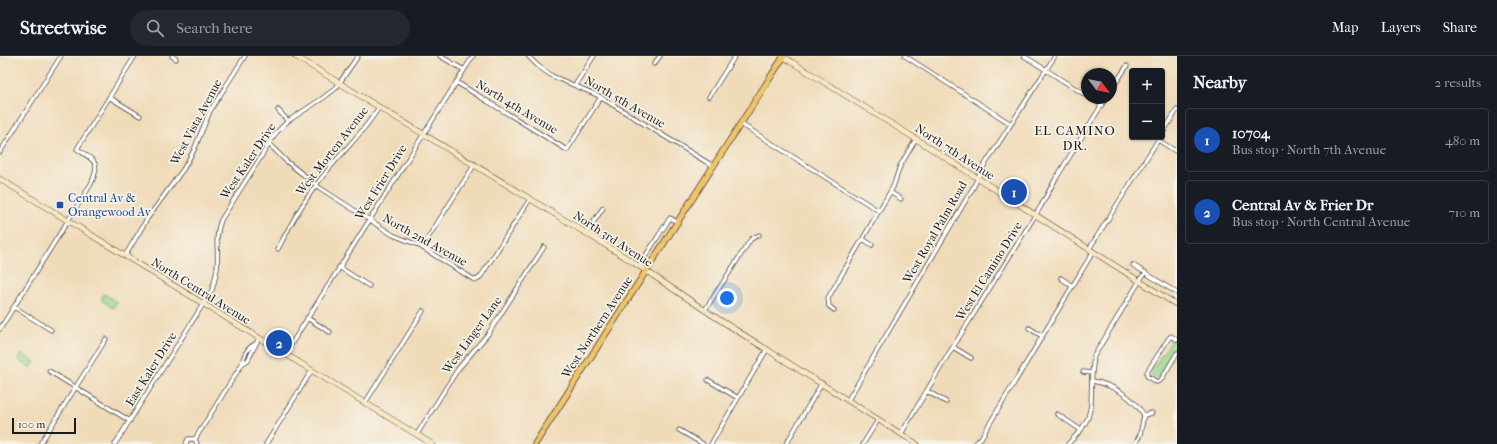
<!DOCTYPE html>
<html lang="en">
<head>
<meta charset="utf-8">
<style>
	body { margin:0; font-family:"IM FELL French Canon",serif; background:#242831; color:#f1f3f6 }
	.controls { position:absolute; right:12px; top:12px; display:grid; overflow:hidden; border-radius:4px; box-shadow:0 1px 3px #0004 }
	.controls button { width:36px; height:36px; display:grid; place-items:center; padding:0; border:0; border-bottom:1px solid #363941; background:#171b24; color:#f1f3f6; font:20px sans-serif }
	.compass { position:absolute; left:1081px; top:12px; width:36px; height:36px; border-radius:50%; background:#171b24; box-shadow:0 1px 3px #0004; rotate:122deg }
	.scale { position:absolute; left:12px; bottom:10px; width:64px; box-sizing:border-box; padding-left:4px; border:2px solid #1c1c1c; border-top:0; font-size:11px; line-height:14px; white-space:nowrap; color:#1c1c1c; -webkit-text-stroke:3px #f7f3e8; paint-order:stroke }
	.you { position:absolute; left:727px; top:242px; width:14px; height:14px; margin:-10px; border:3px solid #fff; border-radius:50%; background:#1a73e8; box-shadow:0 0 0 6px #1a73e833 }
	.badge { display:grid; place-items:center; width:26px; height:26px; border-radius:50%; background:#8c9099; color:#fff; font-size:13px; font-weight:700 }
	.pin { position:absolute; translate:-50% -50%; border:2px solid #fff; box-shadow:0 1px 4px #0006 }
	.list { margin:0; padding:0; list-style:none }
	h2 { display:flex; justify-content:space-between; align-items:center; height:52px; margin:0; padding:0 16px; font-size:17px }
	h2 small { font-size:13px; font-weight:400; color:#9ea1a6 }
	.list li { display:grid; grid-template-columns:26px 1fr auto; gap:12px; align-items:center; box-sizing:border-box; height:64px; margin:0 8px 8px; padding:0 8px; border:1px solid #363941; border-radius:4px }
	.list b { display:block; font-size:15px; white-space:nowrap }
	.list p { margin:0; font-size:13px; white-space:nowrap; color:#9ea1a6 }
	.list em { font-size:13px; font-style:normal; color:#9ea1a6 }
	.icon { flex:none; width:22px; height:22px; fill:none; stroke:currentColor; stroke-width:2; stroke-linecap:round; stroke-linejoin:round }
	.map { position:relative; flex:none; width:1177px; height:388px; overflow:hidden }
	header { display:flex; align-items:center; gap:24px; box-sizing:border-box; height:56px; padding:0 20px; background:#171b24; border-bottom:1px solid #363941 }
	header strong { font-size:19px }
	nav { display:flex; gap:22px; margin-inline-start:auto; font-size:14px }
	.search { width:280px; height:36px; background:#242831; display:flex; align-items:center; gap:10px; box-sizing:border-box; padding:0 14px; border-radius:22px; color:#9ea1a6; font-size:15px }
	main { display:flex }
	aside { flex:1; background:#171b24 }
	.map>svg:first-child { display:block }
	.green { fill:#97d78d; stroke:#5a7a54 }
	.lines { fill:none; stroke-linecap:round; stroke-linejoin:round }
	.street-casing { stroke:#3c3934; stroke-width:5 }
	.secondary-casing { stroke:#3c3934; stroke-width:6 }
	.primary-casing { stroke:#3c3934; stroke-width:7 }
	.street { stroke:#fff; stroke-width:3.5 }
	.secondary { stroke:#f9e7c3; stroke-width:5 }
	.primary { stroke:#f0c469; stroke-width:5.5 }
	.transit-dot { fill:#1a4fb4; stroke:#f7f3e8; stroke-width:1.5 }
	.labels { text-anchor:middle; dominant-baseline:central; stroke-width:3.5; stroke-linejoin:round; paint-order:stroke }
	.street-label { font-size:12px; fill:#1c1c1c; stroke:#f7f3e8 }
	.transit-label { font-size:12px; fill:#164399; stroke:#f7f3e8; text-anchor:start }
	.neighbourhood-label { font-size:13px; letter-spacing:1px; fill:#1c1c1c; stroke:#f7f3e8 }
</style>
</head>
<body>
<header>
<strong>Streetwise</strong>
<div class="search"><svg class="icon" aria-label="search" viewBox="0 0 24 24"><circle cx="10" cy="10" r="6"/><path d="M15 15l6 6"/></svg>Search here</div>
<nav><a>Map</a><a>Layers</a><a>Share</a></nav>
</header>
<main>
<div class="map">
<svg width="1177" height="388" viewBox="0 0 1177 388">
	<rect width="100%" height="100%" fill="#f7f3e8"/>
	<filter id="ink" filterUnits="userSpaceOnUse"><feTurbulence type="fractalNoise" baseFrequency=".025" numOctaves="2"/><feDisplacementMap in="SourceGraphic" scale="8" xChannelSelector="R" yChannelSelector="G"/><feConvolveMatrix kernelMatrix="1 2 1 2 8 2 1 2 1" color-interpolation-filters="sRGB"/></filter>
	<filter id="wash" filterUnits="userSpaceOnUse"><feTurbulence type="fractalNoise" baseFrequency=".012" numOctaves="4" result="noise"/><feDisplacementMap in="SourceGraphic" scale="16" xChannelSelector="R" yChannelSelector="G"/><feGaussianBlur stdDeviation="0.9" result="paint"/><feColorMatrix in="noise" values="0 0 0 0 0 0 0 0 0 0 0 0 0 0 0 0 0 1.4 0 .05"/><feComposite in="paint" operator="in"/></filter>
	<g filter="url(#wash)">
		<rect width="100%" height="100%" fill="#f0dbb9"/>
		<path class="green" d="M104,238L117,246L113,252L101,244Z
			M1172,284L1177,286V294L1160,321L1156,322L1152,320L1151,315Z
			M22,298L35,306L31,312L18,304Z"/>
	</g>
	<g filter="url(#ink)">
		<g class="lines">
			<g class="street-casing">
				<path id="street" d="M172,0L176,3
					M440,0L464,14
					M528,0L538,10L552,20L597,39L713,110
					M905,0L1011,68
					M1024,0L1087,40
					M654,8L660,0
					M456,26L567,94L601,41
					M575,29L594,0
					M1111,34L1127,10
					M109,41L140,60
					M709,41L735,0
					M1090,42L1101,49
					M278,54L288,65
					M741,68L879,155
					M1162,78L1177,54
					M1158,84L1177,96
					M269,88L286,105L320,132L393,179L418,189L473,223L477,224L481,220L530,143
					M0,96L61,0
					M890,136L901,143
					M586,177L603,152
					M863,183L872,189
					M422,191L475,108
					M278,193C292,165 307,139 327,115C344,94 365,75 379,51
					M1089,193L1160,81
					M125,200L147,163L184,112L194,94L210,55L245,0
					M1133,209L1177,237
					M639,210L670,162L677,166
					M339,211L369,230
					M1061,222L1072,230
					M14,251L51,274
					M705,254L751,183L759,179
					M834,254L829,250L828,242L893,131L900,110L916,83
					M307,262L330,276
					M1029,272L1042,280
					M0,273L91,128C101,106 95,105 77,93L135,0
					M1177,284L1171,280L1169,282L1147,316V320L1157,326L1161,324L1177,297
					M953,291L971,302
					M285,298L473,0
					M242,308L248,304L259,282
					M49,315L130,365
					M1083,316L1092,317
					M708,324L738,342
					M1093,325C1113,329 1133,341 1144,359
					M927,335L946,346
					M848,344L973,132L982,113L1055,0
					M365,347L423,255
					M1057,358L1081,374
					M1144,359L1152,357
					M679,374L703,388
					M417,378L458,313L488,278L544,191
					M901,378L948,299L1041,150L1055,124L1106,42
					M195,383L242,308C244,299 246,293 255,288
					M40,388L106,283
					M115,388L212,234C214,227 216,220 217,213C219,195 214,182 221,164L269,88L276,77L288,65L323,42L336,32L358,0
					M186,388L188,383H195L197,388
					M266,388L312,314
					M711,388L767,293
					M786,388L822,327
					M863,388L878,364
					M975,388L981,382L1093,196
					M1068,388L1081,374L1088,362L1091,349L1092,317L1094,300L1145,216
					M1135,388L1140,379L1144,359"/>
			</g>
			<g class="secondary-casing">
				<path id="secondary" d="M295,0L586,177L633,206L712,259L917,388
					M782,0L916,83L1177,249
					M0,123L432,388"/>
			</g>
			<g class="primary-casing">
				<path id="primary" d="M535,388L784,0"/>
			</g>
			<use href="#street" class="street"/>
			<use href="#secondary" class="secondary"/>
			<use href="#primary" class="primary"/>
		</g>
	</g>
	<rect class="transit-dot" x="56" y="145" width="8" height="8" rx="2"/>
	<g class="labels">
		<g class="street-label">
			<text transform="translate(625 46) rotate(30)">North 5th Avenue</text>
			<text transform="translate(517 51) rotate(31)">North 4th Avenue</text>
			<text transform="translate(196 66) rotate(-62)">West Vista Avenue</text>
			<text transform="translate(332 95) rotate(-52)">West Morten Avenue</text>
			<text transform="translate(955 96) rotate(33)">North 7th Avenue</text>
			<text transform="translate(248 105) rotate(-56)">West Kaler Drive</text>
			<text transform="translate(381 126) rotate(-58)">West Frier Drive</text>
			<text transform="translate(935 176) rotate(-60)">West Royal Palm Road</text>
			<text transform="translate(613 183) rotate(33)">North 3rd Avenue</text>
			<text transform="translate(425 184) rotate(29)">North 2nd Avenue</text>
			<text transform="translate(989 215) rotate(-58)">West El Camino Drive</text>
			<text transform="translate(201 235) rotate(32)">North Central Avenue</text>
			<text transform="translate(597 271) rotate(-57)">West Northern Avenue</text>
			<text transform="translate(472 279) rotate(-54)">West Linger Lane</text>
			<text transform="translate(151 313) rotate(-58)">East Kaler Drive</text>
		</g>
		<g class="transit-label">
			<text x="68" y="142">Central Av &amp;<tspan x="68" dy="14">Orangewood Av</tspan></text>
		</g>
		<g class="neighbourhood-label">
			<text x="1075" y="74">EL CAMINO<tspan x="1075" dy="15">DR.</tspan></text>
		</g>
	</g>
</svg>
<div class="controls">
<button>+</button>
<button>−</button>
</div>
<svg class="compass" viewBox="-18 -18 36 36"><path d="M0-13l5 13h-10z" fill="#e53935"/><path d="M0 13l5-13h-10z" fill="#9ea1a6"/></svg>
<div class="scale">100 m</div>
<div class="you"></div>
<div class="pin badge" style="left:1014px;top:136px;background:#1a4fb4">1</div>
<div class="pin badge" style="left:279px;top:287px;background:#1a4fb4">2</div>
</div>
<aside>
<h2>Nearby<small>2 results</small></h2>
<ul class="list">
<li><span class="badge" style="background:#1a4fb4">1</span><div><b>10704</b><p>Bus stop · North 7th Avenue</p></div><em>480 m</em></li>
<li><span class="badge" style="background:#1a4fb4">2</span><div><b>Central Av &amp; Frier Dr</b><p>Bus stop · North Central Avenue</p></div><em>710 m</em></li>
</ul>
</aside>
</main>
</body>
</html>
